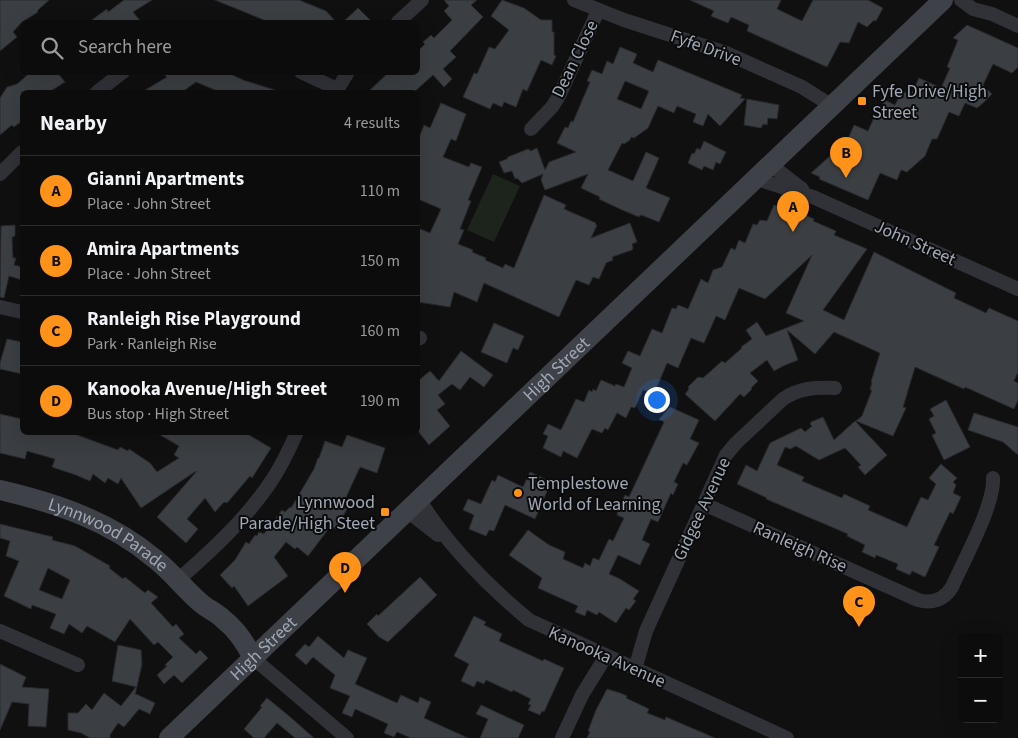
<!DOCTYPE html>
<html lang="en">
<head>
<meta charset="utf-8">
<style>
	body { margin:0; font-family:"Source Sans 3",sans-serif; background:#1a1a1b; color:#f1f3f6 }
	.controls { position:absolute; right:15px; bottom:15px; display:grid; overflow:hidden; border-radius:8px; box-shadow:0 5px 20px #0002 }
	.controls button { width:45px; height:45px; display:grid; place-items:center; padding:0; border:0; border-bottom:1px solid #2c2c2e; background:#0c0c0d; color:#f1f3f6; font:25px sans-serif }
	.you { position:absolute; left:656px; top:399px; width:18px; height:18px; margin:-12px; border:4px solid #fff; border-radius:50%; background:#1a73e8; box-shadow:0 0 0 8px #1a73e833 }
	.badge { display:grid; place-items:center; width:32px; height:32px; border-radius:50%; background:#ff931a; color:#111; font-size:16px; font-weight:700 }
	.pin { position:absolute; translate:-50% -41px; filter:drop-shadow(0 1px 2px #0008) }
	.pin::after { content:''; position:absolute; top:26px; width:18px; height:15px; background:inherit; clip-path:polygon(0 0,100% 0,50% 100%) }
	.list { margin:0; padding:0; list-style:none }
	h2 { display:flex; justify-content:space-between; align-items:center; height:65px; margin:0; padding:0 20px; font-size:21px }
	h2 small { font-size:16px; font-weight:400; color:#9a9b9d }
	.list li { display:grid; grid-template-columns:32px 1fr auto; gap:15px; align-items:center; box-sizing:border-box; height:70px; padding:0 20px; border-top:1px solid #2c2c2e }
	.list b { display:block; font-size:19px; white-space:nowrap }
	.list p { margin:0; font-size:16px; white-space:nowrap; color:#9a9b9d }
	.list em { font-size:16px; font-style:normal; color:#9a9b9d }
	.icon { flex:none; width:28px; height:28px; fill:none; stroke:currentColor; stroke-width:2; stroke-linecap:round; stroke-linejoin:round }
	.map { position:relative; flex:none; width:1018px; height:738px; overflow:hidden }
	.search { position:absolute; background:#0c0c0d; box-shadow:0 5px 20px #0002; left:20px; top:20px; width:400px; height:55px; display:flex; align-items:center; gap:12px; box-sizing:border-box; padding:0 18px; border-radius:8px; color:#9a9b9d; font-size:19px }
	.panel { position:absolute; background:#0c0c0d; box-shadow:0 5px 20px #0002; left:20px; top:90px; width:400px; height:345px; border-radius:8px }
	.map>svg:first-child { display:block }
	.green { fill:#1c241c }
	.building { fill:#3b3e42; stroke:#292a2e; fill-rule:evenodd }
	.lines { fill:none; stroke-linecap:round; stroke-linejoin:round }
	.minor { stroke:#303237; stroke-width:14 }
	.secondary { stroke:#3e4147; stroke-width:20 }
	.poi-dot { fill:#ff931a; stroke:#0b0b0c; stroke-width:2 }
	.labels { text-anchor:middle; dominant-baseline:central; stroke-width:4; stroke-linejoin:round; paint-order:stroke }
	.street-label { font-size:18px; fill:#9fa8b4; stroke:#0b0b0c }
	.poi-label { font-size:18px; fill:#9fa8b4; stroke:#0b0b0c; text-anchor:start }
</style>
</head>
<body>
<div class="map">
<svg width="1018" height="738" viewBox="0 0 1018 738">
	<rect width="100%" height="100%" fill="#101011"/>
	<path class="green" d="M493,174L520,186L494,242L467,230Z"/>
	<path class="building" d="M0,0H49L37,11L38,12L22,22L13,32L17,37L0,51Z
		M124,0H152L133,12L141,22H89L107,9L108,12Z
		M215,0H299L326,11L336,22H269Z
		M444,0H477L471,5L483,17L450,51L456,57L443,69L452,79L444,87L433,75L414,92H368L389,72H418V51L425,44L423,42L431,35L434,38L452,20L444,11L449,6Z
		M502,0L524,8L541,20H552V32H554V55L556,56L552,65L541,60L527,91L523,89L516,107L504,102L502,107L493,103L490,109L463,97L474,73L477,74L489,47L495,49L509,30L491,16Z
		M690,0H781L777,9L802,21L813,0H868L883,8L876,21L874,20L867,27L858,22L849,43L840,42L827,67L747,31L749,25L731,17L728,23L711,16L714,11Z
		M358,8L372,22H343Z
		M967,25L1018,48V67L1012,73L993,64L983,85L992,94L983,103L977,108L965,103L959,116L949,112L937,139H932L925,156L907,172L901,170L897,180L880,173L868,200L819,179L820,177L811,173L830,156L839,160L854,125L868,131L877,111L876,110L883,104L885,100L895,105L902,91L911,95L919,78L941,88L950,68L947,67L958,40L953,38Z
		M620,47L637,54L633,63L653,72L658,60L742,95L740,98L745,99L720,126L708,114L703,126L693,122L696,114L677,106L674,113L658,106L648,128L634,138L631,137L630,140L624,144L622,143L608,170L633,181L646,152L659,158L646,188L670,198L659,222L644,216L640,215L639,217L620,209L599,199L600,197L581,188L588,174L545,190L541,180L543,174L522,183L517,178L515,179L512,171L504,173L499,162L507,159L508,157L528,149L531,151L537,148L545,170L549,162L576,152L557,143L565,127L568,128L571,121L573,122L590,82L587,81L592,70L602,74L607,61L613,64ZM625,81L649,91L641,109L617,99Z
		M31,72H57L65,82L49,92H22V121L14,127L12,125L0,135V98L7,87L17,84Z
		M162,72H226L243,80L275,90V92H220L196,82L182,92L181,91L179,92H142L167,77Z
		M747,99L779,105L777,119L768,118L767,125L763,124L761,128L744,125Z
		M441,103L466,114L456,141L451,139L443,157L469,167L471,163L482,167L468,200L471,201L460,229L464,230L458,244L473,250L472,252L486,258L485,260L503,268L505,264L514,268L544,195L566,205L564,209L596,223L595,224L597,225L591,238L630,223L637,242L632,244L633,248L632,250L612,257L613,260L606,263L599,279L593,277L589,285L576,280L559,317L484,283L477,302L454,292L450,307L418,302V228L430,233L441,209L418,199V140L424,125L430,128Z
		M704,141L726,152L720,164L716,162L713,170L704,166L702,170L688,163L692,153L694,154L697,148L700,150Z
		M774,205L777,206L782,205L814,219L813,221L836,231L834,235L867,249L823,310L844,320L874,252L956,293L954,298L986,313L989,308L1018,321V372L1014,381L1018,383V400L1014,409L965,387L964,389L915,367L903,407L906,408L893,436L856,421L862,416L872,390H870L872,382H871L880,353L834,332L815,354L787,330L798,360L783,366L774,371L767,360L750,373L758,381L751,388L752,389L744,397L740,394L715,421L685,394L689,389L688,387L698,377L703,378L722,361L725,363L742,348L741,347L752,339L746,330L757,322L766,336L804,321L786,313L812,255L765,299L739,288L725,320L716,316L704,343L691,338L678,368L667,363L654,394L643,390L635,408L631,407L626,418L617,413L608,430L605,428L602,433L592,429L577,458L563,451L561,457L543,448L548,436L543,434L548,424L561,430L576,399L584,402L589,390L592,392L593,389L596,391L601,380L615,386L616,384L624,387L632,368L622,363L628,351L640,356L652,329L662,333L672,308L676,309L678,305L688,309L701,279L708,283L713,270L722,267L731,248L735,250L739,240L745,243L753,224L757,225L760,220L767,221Z
		M15,225V236L12,237L13,258H16L14,265L22,267V280L9,276L4,298L0,297L1,226Z
		M494,323L524,336L518,350L513,348L507,363L481,352Z
		M7,339L22,342V374L0,369V363Z
		M461,351L493,375L484,387L470,377L460,390L452,384L438,395L445,404L437,410L450,426L429,445L418,431V381L430,371L439,381Z
		M946,400L970,447L944,460L932,435L936,433L929,419L934,416L930,409Z
		M670,407L699,420L690,439L699,443L687,465L683,463L674,482L678,484L673,495L671,493L658,522L651,519L642,540L650,544L640,565L618,555L609,574L620,579L639,591L633,599L636,601L629,610L626,608L616,623L599,612L597,615L587,610L585,616L575,612L578,606L538,588L542,578L509,555L528,530L549,545L565,552L563,559L583,568L585,563L590,566L593,558L599,560L609,539L613,541L624,518L617,515L618,510L625,495L629,497L664,422L659,419Z
		M974,413L1018,427V455L1003,442L968,430Z
		M0,414L22,419V432H69L118,450L120,447L128,451L129,449L150,463L157,472L179,458L174,455L179,446L155,432H244L271,448L252,478L250,476L227,503L224,502L215,512L205,498L187,519L198,529L186,543L157,517L196,472V471L141,508L121,478L118,484L108,478L105,483L93,474L90,481L76,475L52,467L55,459L27,451L25,459L0,453Z
		M823,417L834,440L855,421L887,455L865,475L858,467L861,465L845,448L819,460L796,446L790,449L785,447L777,465L804,477L802,481L842,498L844,494L870,506L868,510L907,527L921,497L928,500L936,484L929,478L941,464L957,478L953,482L956,485L953,493L961,497L953,514L950,512L934,545L939,547L925,577L912,571L910,575L896,569L898,564L876,555L875,558L862,552L865,545L847,536L848,534L766,499L767,498L737,484L746,465L757,471L770,443L801,428L805,432L812,426L810,424L811,422Z
		M347,435L385,448L377,473L360,467L342,506L347,509L336,529L329,525L327,531L308,556L297,547L295,549L286,542L274,557L288,576L248,606L234,586L232,588L220,575L235,560L246,542L249,544L255,535L257,536L259,532L264,534L282,510L285,512L290,507L291,508L314,469L318,458H319L325,441L342,447Z
		M530,472L551,482L535,519L505,505L494,531L489,530L486,536L469,529L474,515L463,510L468,499L481,504L492,480L495,482L498,475L523,487Z
		M0,524L53,537L52,540L75,546L110,566L109,568L123,579L125,577L145,593L148,590L158,597L151,603L173,627L176,624L184,634L179,638L196,654L200,650L208,658L182,683L174,675L164,684L157,675L167,666L165,665L173,657L158,642L154,645L130,619L115,642L87,626L82,633L69,624L64,634L50,628L56,614L32,605L31,609L4,596L19,561L6,556L10,541L0,538ZM48,568L70,580L62,599L39,590Z
		M420,577L437,595L388,642L379,637L367,624L377,614L378,616Z
		M474,616L486,622L484,625L502,634L499,641L543,661L544,659L564,668L544,712L542,711L540,715L528,710L531,705L528,704L531,699L513,690L512,692L486,680L484,684L477,681L474,687L461,681L469,664L454,656Z
		M318,636L344,658L348,650L367,658L355,684L397,703L401,695L418,703L420,697L431,702L424,718L468,738H411L397,732L394,737L384,733L388,724L355,709L352,717L342,713L350,696L330,688L335,675L313,657L306,665L295,655L305,644L309,647Z
		M118,645L141,650L142,664L135,695L136,694L155,703L150,714L139,709L124,727L118,723L110,735V738H90L81,733L68,730V713H78L86,704L92,710L104,693L121,706L136,687L112,681Z
		M0,664L26,677L22,687L49,689L46,727L28,726L29,704L12,702L0,730Z
		M607,689L620,693L627,696L626,698L649,709L647,713L665,720L666,717L715,738H587L590,732L588,731L596,710Z
		M267,698L289,716L314,738H295L277,723L264,738H254L244,729L262,707L260,706Z
		M481,705L524,725L518,738H480L488,719L476,714Z"/>
	<g class="lines">
		<path class="minor" d="M574,0L624,20L726,53L802,87L832,106
			M961,0L973,9L992,14L1018,26
			M398,22L422,0
			M301,72L337,89
			M97,92L123,72
			M336,92L348,72
			M531,129L552,107L559,96L598,11
			M771,165L802,189
			M0,174L22,152
			M757,179L813,197L1018,289
			M0,307L22,312
			M418,339L420,338
			M419,499C448,546 487,585 529,620L787,738
			M704,504L918,600C932,604 944,600 952,587C963,562 995,504 993,478
			M407,511L438,535
			M178,580C211,551 245,520 270,483C281,467 289,450 297,432
			M0,631L78,665
			M253,658L347,738
			M635,669L646,631L726,455L736,443L783,399C799,388 816,387 835,388
			M562,738L582,695L606,656"/>
		<g class="secondary">
			<path id="s1" d="M0,490C56,503 110,521 155,559C172,572 185,590 202,604C208,609 217,613 223,619C236,629 246,644 253,658"/>
			<path id="s2" d="M169,738L943,0"/>
		</g>
	</g>
	<g class="poi-dot">
		<rect x="857" y="96" width="10" height="10" rx="2.5"/>
		<circle cx="518" cy="493" r="5"/>
		<rect x="380" y="507" width="10" height="10" rx="2.5"/>
	</g>
	<g class="labels">
		<g class="street-label">
			<text transform="translate(706 48) rotate(20)">Fyfe Drive</text>
			<text transform="translate(575 59) rotate(-64)">Dean Close</text>
			<text transform="translate(915 243) rotate(24)">John Street</text>
			<text stroke="none"><textPath href="#s2" startOffset="535">High Street</textPath></text>
			<text transform="translate(702 509) rotate(-65)">Gidgee Avenue</text>
			<text stroke="none"><textPath href="#s1" startOffset="118">Lynnwood Parade</textPath></text>
			<text transform="translate(800 547) rotate(24)">Ranleigh Rise</text>
			<text stroke="none"><textPath href="#s2" startOffset="130">High Street</textPath></text>
			<text transform="translate(607 657) rotate(24)">Kanooka Avenue</text>
		</g>
		<g class="poi-label">
			<text x="872" y="91">Fyfe Drive/High<tspan x="872" dy="21">Street</tspan></text>
			<text x="528" y="483">Templestowe<tspan x="528" dy="21">World of Learning</tspan></text>
			<text x="375" y="502" text-anchor="end">Lynnwood<tspan x="375" dy="21">Parade/High Steet</tspan></text>
		</g>
	</g>
</svg>
<div class="controls">
<button>+</button>
<button>−</button>
</div>
<div class="you"></div>
<div class="pin badge" style="left:793px;top:232px">A</div>
<div class="pin badge" style="left:846px;top:178px">B</div>
<div class="pin badge" style="left:859px;top:627px">C</div>
<div class="pin badge" style="left:345px;top:593px">D</div>
<div class="search"><svg class="icon" aria-label="search" viewBox="0 0 24 24"><circle cx="10" cy="10" r="6"/><path d="M15 15l6 6"/></svg>Search here</div>
<section class="panel">
<h2>Nearby<small>4 results</small></h2>
<ul class="list">
<li><span class="badge">A</span><div><b>Gianni Apartments</b><p>Place · John Street</p></div><em>110 m</em></li>
<li><span class="badge">B</span><div><b>Amira Apartments</b><p>Place · John Street</p></div><em>150 m</em></li>
<li><span class="badge">C</span><div><b>Ranleigh Rise Playground</b><p>Park · Ranleigh Rise</p></div><em>160 m</em></li>
<li><span class="badge">D</span><div><b>Kanooka Avenue/High Street</b><p>Bus stop · High Street</p></div><em>190 m</em></li>
</ul>
</section>
</div>
</body>
</html>
